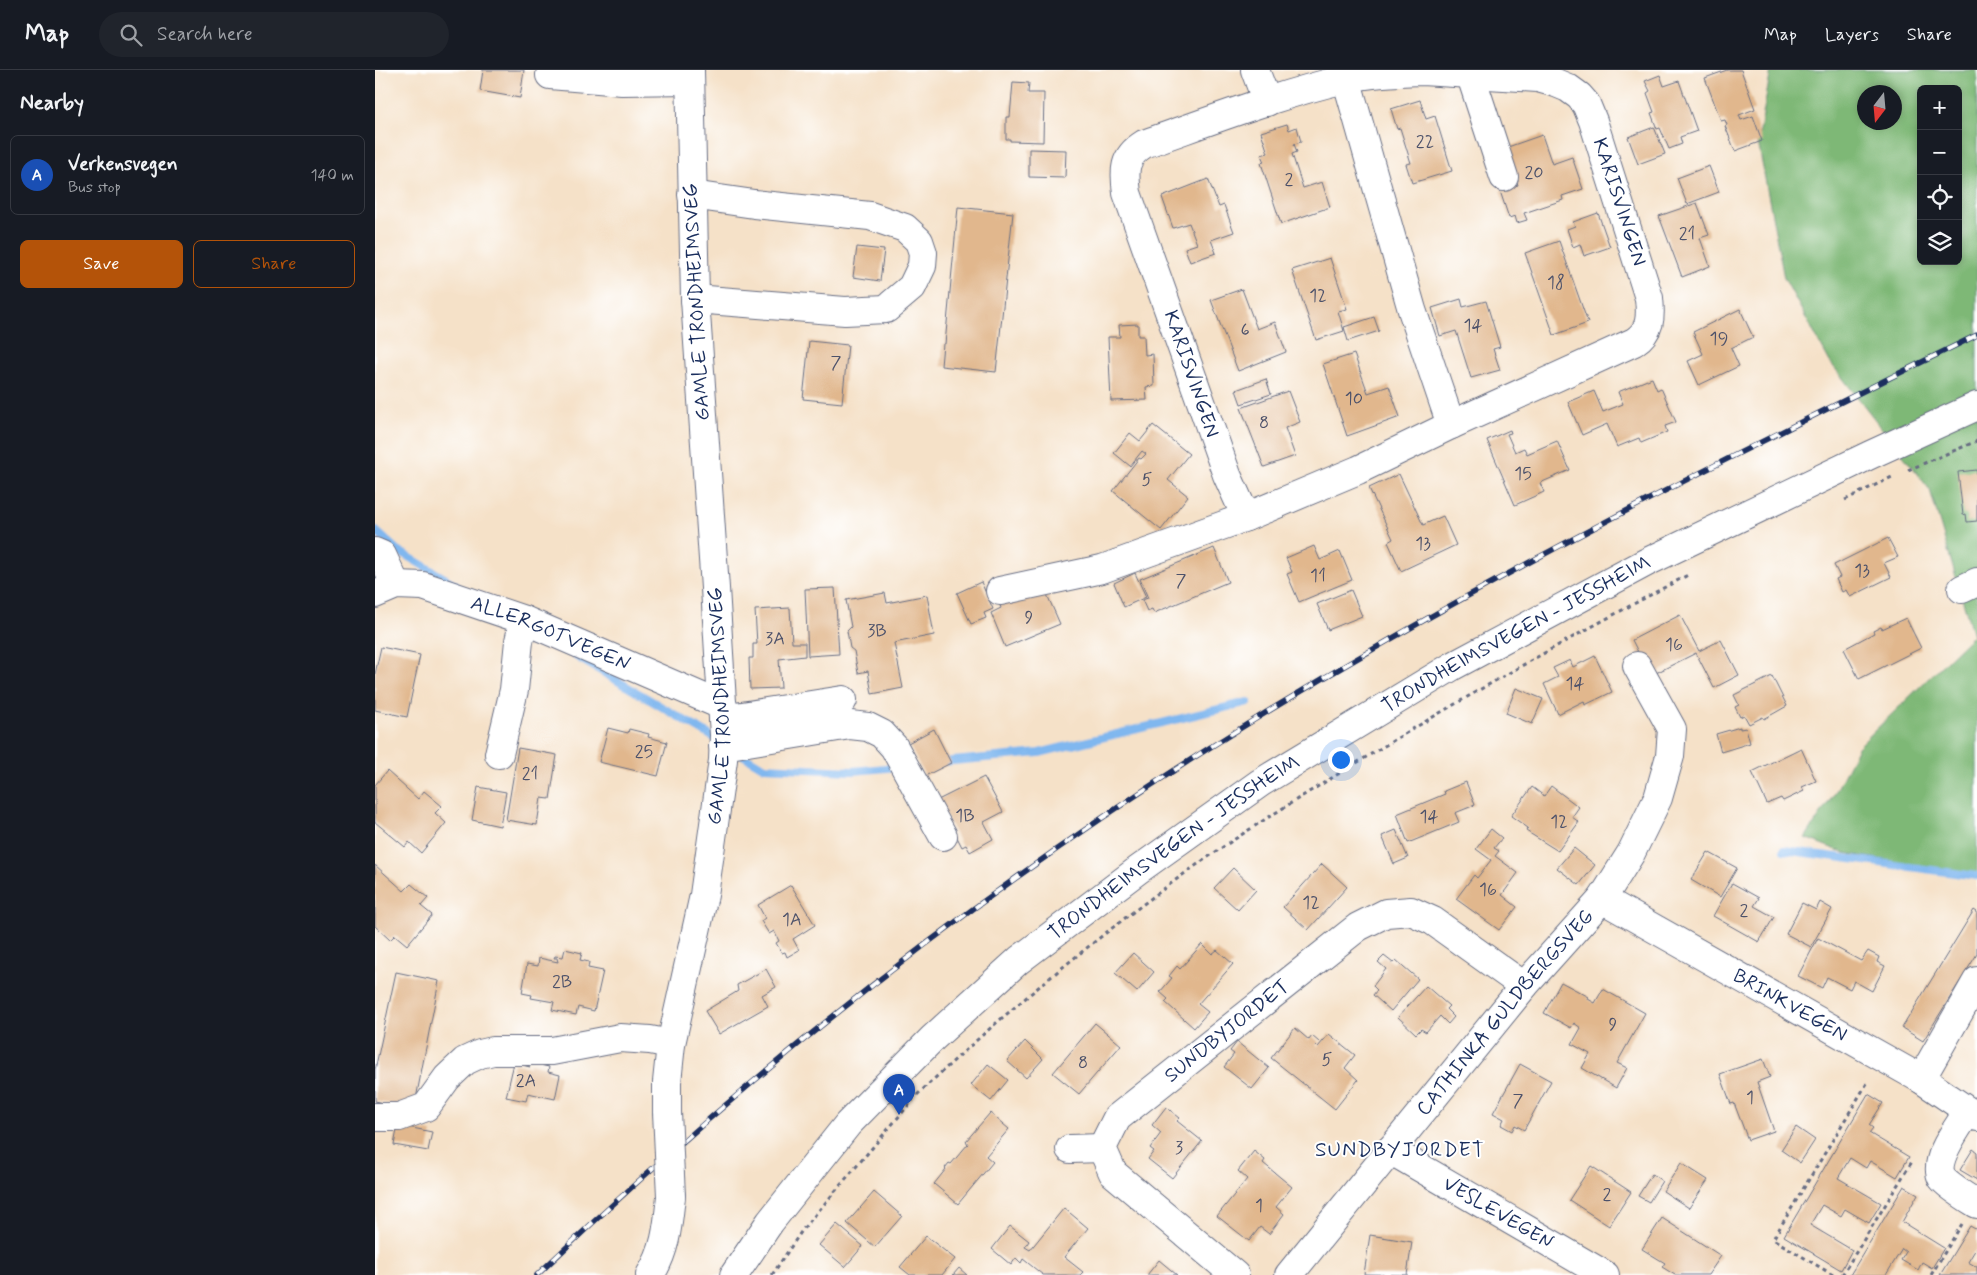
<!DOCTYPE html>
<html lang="en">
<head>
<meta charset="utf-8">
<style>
	body { margin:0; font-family:Mynerve,sans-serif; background:#20242c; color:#f1f3f6 }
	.controls { position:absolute; right:15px; top:15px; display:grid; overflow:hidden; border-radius:8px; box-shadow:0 2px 8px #0003 }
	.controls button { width:45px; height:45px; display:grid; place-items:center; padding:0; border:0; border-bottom:1px solid #363941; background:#171b24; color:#f1f3f6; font:25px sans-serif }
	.compass { position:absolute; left:1482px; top:15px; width:45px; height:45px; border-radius:50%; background:#171b24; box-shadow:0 2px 8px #0003; rotate:196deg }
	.you { position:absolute; left:965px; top:689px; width:18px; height:18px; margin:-12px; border:4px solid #fff; border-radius:50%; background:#1a73e8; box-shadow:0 0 0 8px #1a73e833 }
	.badge { display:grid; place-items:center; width:32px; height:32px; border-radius:50%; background:#b45309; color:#fff; font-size:16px; font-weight:700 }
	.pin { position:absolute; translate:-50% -41px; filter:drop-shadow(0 1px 2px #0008) }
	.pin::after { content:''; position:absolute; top:26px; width:18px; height:15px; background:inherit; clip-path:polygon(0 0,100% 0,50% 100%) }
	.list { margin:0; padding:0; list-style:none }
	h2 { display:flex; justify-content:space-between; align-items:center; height:65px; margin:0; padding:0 20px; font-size:21px }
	h2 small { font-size:16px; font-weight:400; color:#9ea1a6 }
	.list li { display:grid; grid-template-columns:32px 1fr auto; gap:15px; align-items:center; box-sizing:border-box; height:80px; margin:0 10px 10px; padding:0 10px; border:1px solid #363941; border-radius:8px }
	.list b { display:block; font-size:19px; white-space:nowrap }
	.list p { margin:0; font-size:16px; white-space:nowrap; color:#9ea1a6 }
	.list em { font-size:16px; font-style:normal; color:#9ea1a6 }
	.actions { display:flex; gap:10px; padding:15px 20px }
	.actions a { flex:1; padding:11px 0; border:1px solid #b45309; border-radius:8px; text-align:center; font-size:18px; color:#b45309 }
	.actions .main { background:#b45309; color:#fff }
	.icon { flex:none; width:28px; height:28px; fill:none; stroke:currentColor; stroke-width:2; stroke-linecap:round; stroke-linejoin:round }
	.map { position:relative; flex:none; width:1602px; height:1205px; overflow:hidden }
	header { display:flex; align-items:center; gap:30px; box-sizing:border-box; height:70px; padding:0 25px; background:#171b24; border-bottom:1px solid #363941 }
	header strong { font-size:24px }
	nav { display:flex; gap:28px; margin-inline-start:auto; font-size:18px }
	.search { width:350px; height:45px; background:#20242c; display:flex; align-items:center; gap:12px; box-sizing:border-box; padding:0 18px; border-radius:28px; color:#9ea1a6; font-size:19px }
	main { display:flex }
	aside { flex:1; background:#171b24 }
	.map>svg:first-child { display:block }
	.forest { fill:#7eb876; stroke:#4c746a; fill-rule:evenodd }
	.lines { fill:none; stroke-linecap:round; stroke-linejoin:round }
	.stream { stroke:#80b7ef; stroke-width:8 }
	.building { fill:#e1b78d }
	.minor-casing { stroke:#676d83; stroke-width:30 }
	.major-casing { stroke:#676d83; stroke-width:30 }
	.path { stroke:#676d83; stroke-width:3; stroke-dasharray:4 4; stroke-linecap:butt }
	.minor { stroke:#fff; stroke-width:28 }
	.major { stroke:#fff; stroke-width:28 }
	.rail-casing { stroke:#1b2f5e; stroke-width:5.5 }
	.rail { stroke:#fff; stroke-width:4; stroke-dasharray:11; stroke-linecap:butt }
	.minor-bridge-casing { stroke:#676d83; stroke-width:30; stroke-linecap:butt }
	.minor-bridge { stroke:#fff; stroke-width:28 }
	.labels { text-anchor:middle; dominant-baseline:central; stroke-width:4; stroke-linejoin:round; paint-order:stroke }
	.number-label { font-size:18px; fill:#4c516a }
	.street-label { font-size:20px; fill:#1b2f5e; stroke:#fff }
	.neighbourhood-label { font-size:21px; letter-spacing:1px; fill:#1b2f5e; stroke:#fff }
</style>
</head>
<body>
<header>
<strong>Map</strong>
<div class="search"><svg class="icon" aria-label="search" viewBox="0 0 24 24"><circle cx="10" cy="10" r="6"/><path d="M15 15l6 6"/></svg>Search here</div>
<nav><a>Map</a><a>Layers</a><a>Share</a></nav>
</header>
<main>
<aside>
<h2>Nearby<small></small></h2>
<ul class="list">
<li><span class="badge" style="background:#1a4fb4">A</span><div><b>Verkensvegen</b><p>Bus stop</p></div><em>140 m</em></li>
</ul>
<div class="actions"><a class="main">Save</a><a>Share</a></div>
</aside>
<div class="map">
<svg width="1602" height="1205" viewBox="0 0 1602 1205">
	<rect width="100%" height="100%" fill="#fff"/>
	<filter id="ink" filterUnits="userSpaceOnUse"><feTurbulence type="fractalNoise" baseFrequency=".02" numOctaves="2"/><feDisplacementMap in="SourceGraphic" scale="10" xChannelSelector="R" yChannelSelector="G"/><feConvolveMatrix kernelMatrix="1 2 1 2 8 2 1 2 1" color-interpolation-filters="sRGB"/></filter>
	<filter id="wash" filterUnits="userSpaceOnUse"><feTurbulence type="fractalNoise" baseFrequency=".0096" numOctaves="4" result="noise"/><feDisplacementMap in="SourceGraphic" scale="20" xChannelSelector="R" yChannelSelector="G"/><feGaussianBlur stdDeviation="1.12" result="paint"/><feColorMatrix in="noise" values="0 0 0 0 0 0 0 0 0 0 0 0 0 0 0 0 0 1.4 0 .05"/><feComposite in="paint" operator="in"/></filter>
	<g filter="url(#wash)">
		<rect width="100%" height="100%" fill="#f5e1c8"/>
		<path class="forest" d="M1396,0H1602V807L1470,783L1430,768L1460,723L1483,677L1598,565L1555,420L1455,292L1409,208L1383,72ZM1546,19H1583V191H1546ZM1490,22H1520V52H1490Z"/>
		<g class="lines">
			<path class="stream" d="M0,460L22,480L81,515
				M202,587L343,670
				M361,681L388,697L477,701L523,697
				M567,692L664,683L873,632
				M1409,780L1602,806"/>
		</g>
		<g id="blocks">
			<path class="building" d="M108,0H149L145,28L105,21Z
				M1352,0H1366L1380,39L1364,45L1366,50L1378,46L1387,71L1360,81L1350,56L1352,55L1350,50L1346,51L1330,8Z
				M1285,5L1289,16L1304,11L1322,61L1305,67L1307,74L1294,79L1285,58L1282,59L1276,43L1279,42L1272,23L1275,21L1270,11Z
				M638,12L654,13L653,23H669L668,72L635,71V69H631V47H635Z
				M1045,30L1051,49L1060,46L1077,101L1037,113L1031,94L1036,93L1025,58L1022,59L1016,39Z
				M912,54L914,60L922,57L926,72L919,74L922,82L917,84L928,118L947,112L955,137L906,154L886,93L889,92L886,85L893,83L886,62Z
				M1279,57L1290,84L1263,94L1253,67Z
				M1167,65L1177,94L1197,87L1208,119L1187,126L1188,130L1149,143L1152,150L1142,153L1140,146L1134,148L1125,121L1143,115L1130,78Z
				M654,79L691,80L690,108L654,107Z
				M1334,96L1344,122L1312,134L1302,108Z
				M833,109L844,137L849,135L859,162L836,170L841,183L815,192L810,178L822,174L814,153L798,158L787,127Z
				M1322,133L1334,165L1325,168L1335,196L1307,207L1284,146Z
				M583,137L638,143L621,302L566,296L568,274H570Z
				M1223,143L1235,177L1209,186L1205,174L1198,177L1192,159L1200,156L1198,152Z
				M1184,171L1213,253L1179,265L1150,183Z
				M482,177L509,180L505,211L478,207Z
				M955,188L972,239L963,241L969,261L941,270L917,200Z
				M867,219L882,259L900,252L911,282L863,301L836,230Z
				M1086,229L1088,237L1111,231L1125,277L1118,279L1125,300L1096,308L1081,261L1065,266L1057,238Z
				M1365,239L1378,267L1356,278L1364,296L1324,315L1313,291L1328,284L1318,262Z
				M999,247L1004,261L973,271L969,257Z
				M763,254V266H769L770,285L778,284L779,316L771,317L772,330L736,331L733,267H745L744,255Z
				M434,271L473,275L467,333L428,329Z
				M979,284L993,323L1014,316L1025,347L972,366L948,294Z
				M1277,308L1282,320L1286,318L1301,352L1290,356L1292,362L1266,373L1264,368L1242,377L1232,354L1207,365L1193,332L1219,321L1228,342L1248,334L1243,322Z
				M891,309L896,324L866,334L861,320Z
				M913,321L925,352L910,358L920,386L889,397L866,338Z
				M778,355L814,384L793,410L813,426L786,460L738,421L764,388L766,389L771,384L767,381L755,396L739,383L755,363L765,371Z
				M1135,360L1136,363L1132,364L1140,382L1149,378L1152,384L1182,371L1195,400L1165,413L1169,422L1140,435L1112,370Z
				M1602,400V451L1592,452L1591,444L1588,445L1583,402Z
				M1024,404L1048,455L1068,446L1081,475L1026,501L1013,472L1018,469L994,418Z
				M1513,468L1523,487L1509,493L1516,507L1475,527L1471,520L1467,522L1461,509L1465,507L1459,495Z
				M939,476L945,490L965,481L977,510L924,532L912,504L917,502L911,488Z
				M839,478L853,512L779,543L777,539L772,541L767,530L773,528L765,509Z
				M760,503L771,527L749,537L739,513Z
				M606,512L618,539L609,543L611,548L596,554L582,523Z
				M460,518L464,584L433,586L430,519Z
				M670,520L685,554L630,577L616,543L626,538L624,533Z
				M976,520L987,546L953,560L942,534Z
				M510,523L512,533L552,525L559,565L519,573L528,618L497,624L493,601L483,603L479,581L475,578L472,561L476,557L471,530Z
				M415,538L417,573H430V586L404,589L406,618L375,619L374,588H378V574H382L380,540Z
				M1305,545L1324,581L1346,570L1364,605L1339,618L1321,583L1275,606L1257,570Z
				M1531,548L1546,578L1484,609L1469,579L1499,563L1498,561L1506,557L1507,559Z
				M6,577L45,585L32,647L0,640V604Z
				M1220,586L1237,622L1210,635L1209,631L1183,644L1169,614L1183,607L1178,598L1195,590L1198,597Z
				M1397,606L1412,636L1389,649L1388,647L1374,654L1369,645L1365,647L1360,637L1364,635L1359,625Z
				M1141,618L1168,629L1157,654L1131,643Z
				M1365,657V659L1371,658L1375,673L1346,682L1341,664Z
				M233,658L253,663L254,659L274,664L273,667L292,672L283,706L224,692Z
				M559,659L576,693L550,706L533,673Z
				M143,678L182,685L175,729L166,728L162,755L131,750Z
				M1426,678L1441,711L1427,717L1429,721L1408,731L1406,728L1392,734L1377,702Z
				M12,701L43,729L49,721L67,736L60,743L71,753L46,783L34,772L30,777L0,752V715Z
				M609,707L628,742L609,752L618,769L595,782L591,775L587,777L563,730Z
				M1091,712L1100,735L1080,743L1084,752L1033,773L1022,744L1070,724L1069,721Z
				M1176,716L1204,737L1197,747L1204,752L1183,781L1151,761L1153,758L1136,746L1157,717L1169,726Z
				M103,717L131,722L125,756L97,750Z
				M1116,759L1127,768L1119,778L1124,781L1120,786L1143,803L1127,825L1142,837L1124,860L1081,829L1099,805L1102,808L1116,790L1101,779Z
				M1021,760L1033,788L1019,794L1007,766Z
				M1199,778L1220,795L1204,815L1182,798Z
				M1333,782L1362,798L1345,827L1316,810Z
				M947,794L972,817L933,860L908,837Z
				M0,795L29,821L36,814L53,828L46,836L57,845L32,875L20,865L15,870L0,856Z
				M858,798L881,820L863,840L839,818Z
				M1357,813L1384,828L1379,836L1399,847L1384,872L1338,846Z
				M416,815L440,855L418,869L424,880L412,887L410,882L407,883L401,873L404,871L399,861L394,864L386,851L390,848L383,835Z
				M1445,832L1457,839L1436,877L1411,864L1427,833L1441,840Z
				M1599,840L1602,842V884L1548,971L1527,958Z
				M1443,868L1486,891L1493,881L1504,887L1502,892L1510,896L1497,921L1479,911L1475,919L1452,907L1447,918L1423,906Z
				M827,874L837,884L842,880L858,894L823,934L833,942L819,958L790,932L793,929L785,922L797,908L794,906L802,896L805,899Z
				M190,879L207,883L205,890L214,892L213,898L228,901L219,941L203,937L201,945L177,940L179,932L156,928L157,925L147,923L152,894L163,896L164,888L183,892L182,888H179L180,886L188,887Z
				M758,883L779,902L762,922L740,903Z
				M1009,886L1018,893L1021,890L1043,909L1016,941L998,925L1002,920L998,916L1011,899L1003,892Z
				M391,899L401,917L387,925L393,936L344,964L330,941L363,921L362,915Z
				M21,902L64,911L39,1039L0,1031V1000Z
				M1186,912L1214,927L1213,929L1220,933L1228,919L1270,943L1242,993L1252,998L1241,1018L1207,998L1215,984L1197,974L1206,958L1199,953L1196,958L1169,943Z
				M1051,916L1074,936L1071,939L1079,947L1073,954L1065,946L1051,962L1046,959L1041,964L1023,947Z
				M720,953L746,975L704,1024L678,1003Z
				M920,958L934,970L937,966L944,972L941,975L943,977L954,964L980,985L970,998L983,1010L960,1039L896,988Z
				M650,971L668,989L651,1008L632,991Z
				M862,972L894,998L877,1019L849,997L859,984L855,981Z
				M1388,989L1395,1007L1382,1012L1399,1061L1373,1070L1359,1033L1356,1034L1345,1004Z
				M139,993L155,997V993L174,997L173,1002L185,1005L180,1029L153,1023L151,1031L131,1027Z
				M613,994L633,1010L616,1031L596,1015Z
				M1145,994L1176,1011L1149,1060L1140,1055L1137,1061L1126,1055L1129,1049L1118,1043Z
				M1493,1024L1508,1033L1494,1055L1498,1058L1494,1063L1534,1087L1522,1107L1495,1091L1491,1098L1475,1088L1463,1108L1506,1133L1494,1153L1470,1139L1466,1146L1447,1135L1435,1155L1477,1180L1466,1200L1409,1166Z
				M791,1037L805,1048L802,1051L827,1071L797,1108L773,1089L779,1081L775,1078L786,1063L777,1055Z
				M615,1043L634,1059L611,1086L618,1092L583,1134L559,1114L571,1099L570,1098L574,1093L576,1094L593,1074L591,1071Z
				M23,1055L57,1062L53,1081L19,1075Z
				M1421,1057L1440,1070L1425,1093L1406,1080Z
				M1598,1079L1602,1082V1110L1585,1100Z
				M879,1081L890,1090L888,1093L917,1117L901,1137L909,1144L894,1164L885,1157L874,1171L842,1146L872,1109L863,1101Z
				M1306,1093L1333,1110L1314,1138L1288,1121Z
				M1216,1096L1256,1122L1234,1156L1194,1130Z
				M1277,1104L1287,1111L1274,1132L1263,1126Z
				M1529,1116L1543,1124L1527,1152L1569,1178L1557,1198L1547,1192L1543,1200L1526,1190L1531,1182L1527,1179L1511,1205H1475Z
				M499,1122L527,1146L500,1177L472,1153Z
				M689,1138L713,1158L689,1187L708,1202L705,1205H668L648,1189L646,1193L641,1188L636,1195L617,1179L635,1156L654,1171L650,1177L655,1180Z
				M1287,1148L1346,1186L1333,1205H1300L1287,1197L1290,1193L1267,1179Z
				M462,1154L488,1176L470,1197L444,1175Z
				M1595,1156L1602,1160V1177L1593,1192L1602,1197V1205H1565Z
				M995,1165L1037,1172L1032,1205L989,1204Z
				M551,1166L580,1189L567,1205H535L525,1197Z
				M784,1190L802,1205H772Z
				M584,1198L592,1205H578Z"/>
		</g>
	</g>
	<g filter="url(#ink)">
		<use href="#blocks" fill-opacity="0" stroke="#676d83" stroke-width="1"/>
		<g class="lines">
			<g class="minor-casing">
				<g id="minor">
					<path d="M880,0L892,32"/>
					<path d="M1047,1L1163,8L1181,13L1193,18L1204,26L1211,34L1218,51L1274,228C1276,247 1276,261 1259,272L1076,355L983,400L871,447L852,405L752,123C749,101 748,87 769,74C835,51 902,25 970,9C995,3 1022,2 1047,1Z"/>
					<path d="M1095,3L1129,107"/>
					<path d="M175,5L247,11L315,10"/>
					<path d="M971,8L1037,240L1076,355"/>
					<path d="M317,125L379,134L495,146L530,158L544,171L548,183L547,196L537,217L511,239L470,241L320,229"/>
					<path d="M0,482L7,485L21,515"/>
					<path d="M1587,519L1602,512"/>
					<path d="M625,521L727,499L871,447"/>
					<path id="s1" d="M0,524L21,515L48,516L149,550L348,636"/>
					<path d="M348,649L468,630"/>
					<path d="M348,676L475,655L493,657L507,664L519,677L568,766"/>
					<path d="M124,684L139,620L144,571L149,550"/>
					<path id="s2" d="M1227,829L1546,1009L1602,1047"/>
					<path d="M1546,1009L1602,911"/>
					<path d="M1593,1041C1584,1056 1557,1090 1567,1108C1572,1115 1594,1129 1602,1134"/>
					<path id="s3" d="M292,1042V1012L296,974L329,825L348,690L349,665L340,518L320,229L315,0"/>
					<path d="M0,1047H24L51,1037L72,1008L90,991L105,984L118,981H177L245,968L275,970L296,974"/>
					<path d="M695,1079L727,1078"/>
					<path id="s4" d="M1015,1080L1230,1205"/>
					<path d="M275,1205C291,1181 293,1154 296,1126"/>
					<path id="s5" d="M860,1205L738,1103L727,1078L742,1048L983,857L1011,843L1036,841L1058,851L1149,916"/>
					<path id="s6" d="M914,1205L1149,916L1227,829L1256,783L1283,728L1295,686L1297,659L1262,596"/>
				</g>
			</g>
			<g class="major-casing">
				<g id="major">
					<path id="s7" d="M359,1205L395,1152L473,1054L558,968L644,890L763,800L885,713L1078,596L1272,492L1495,385L1602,336"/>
				</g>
			</g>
			<path class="path" d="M1533,400L1602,371
				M1470,430L1519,406
				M542,1025C623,948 711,876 802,809C860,767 922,729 983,692C1091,626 1201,564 1313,505
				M397,1205L428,1159L538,1030
				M1458,1205L1398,1169L1494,1010
				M1467,1205L1538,1090
				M1556,1205L1587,1154"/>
			<use href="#minor" class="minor"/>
			<use href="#major" class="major"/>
			<g class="rail-casing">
				<path id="rail" d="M162,1205C380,997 618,811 874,653C1108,509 1355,386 1602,265"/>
			</g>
			<use href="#rail" class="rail"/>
			<g class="minor-bridge-casing">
				<path id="minor-bridge" d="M292,1042L296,1126"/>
			</g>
			<use href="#minor-bridge" class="minor-bridge"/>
		</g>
	</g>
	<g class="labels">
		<g class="number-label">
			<text x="1050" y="72">22</text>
			<text x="1159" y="103">20</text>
			<text x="914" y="110">2</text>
			<text x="1312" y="164">21</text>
			<text x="1181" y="213">18</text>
			<text x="943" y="226">12</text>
			<text x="1098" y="256">14</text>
			<text x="870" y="260">6</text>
			<text x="1344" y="269">19</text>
			<text x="461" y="293">7</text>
			<text x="979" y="329">10</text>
			<text x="889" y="353">8</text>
			<text x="1148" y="404">15</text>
			<text x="772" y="410">5</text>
			<text x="1048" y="474">13</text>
			<text x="1487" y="501">13</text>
			<text x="943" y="506">11</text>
			<text x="806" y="511">7</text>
			<text x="654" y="548">9</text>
			<text x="502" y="561">3B</text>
			<text x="400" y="569">3A</text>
			<text x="1299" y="575">16</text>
			<text x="1200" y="614">14</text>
			<text x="269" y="682">25</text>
			<text x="155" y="704">21</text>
			<text x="590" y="746">1B</text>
			<text x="1054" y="747">14</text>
			<text x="1184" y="752">12</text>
			<text x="1113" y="820">16</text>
			<text x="936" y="833">12</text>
			<text x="1369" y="841">2</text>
			<text x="417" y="850">1A</text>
			<text x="187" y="912">2B</text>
			<text x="1238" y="955">9</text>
			<text x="952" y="990">5</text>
			<text x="708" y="993">8</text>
			<text x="151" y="1011">2A</text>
			<text x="1375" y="1028">1</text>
			<text x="1143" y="1031">7</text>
			<text x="804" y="1078">3</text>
			<text x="1232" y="1125">2</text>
			<text x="884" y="1136">1</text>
		</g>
		<g class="street-label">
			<text transform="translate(1244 132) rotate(72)">KARISVINGEN</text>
			<text transform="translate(322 232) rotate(-93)">GAMLE TRONDHEIMSVEG</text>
			<text transform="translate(816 304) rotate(71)">KARISVINGEN</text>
			<text stroke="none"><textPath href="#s1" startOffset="186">ALLERGOTVEGEN</textPath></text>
			<text stroke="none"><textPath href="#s7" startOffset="1022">TRONDHEIMSVEGEN - JESSHEIM</textPath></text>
			<text stroke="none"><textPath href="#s3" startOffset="411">GAMLE TRONDHEIMSVEG</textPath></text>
			<text stroke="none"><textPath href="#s7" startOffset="618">TRONDHEIMSVEGEN - JESSHEIM</textPath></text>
			<text stroke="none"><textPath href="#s2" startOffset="216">BRINKVEGEN</textPath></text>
			<text stroke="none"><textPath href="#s6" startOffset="340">CATHINKA GULDBERGSVEG</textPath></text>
			<text stroke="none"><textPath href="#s5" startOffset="360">SUNDBYJORDET</textPath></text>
			<text stroke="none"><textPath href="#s4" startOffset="125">VESLEVEGEN</textPath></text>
		</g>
		<g class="neighbourhood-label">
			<text x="1025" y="1080">SUNDBYJORDET</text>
		</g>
	</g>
</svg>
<div class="controls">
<button>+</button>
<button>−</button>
<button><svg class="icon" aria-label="locate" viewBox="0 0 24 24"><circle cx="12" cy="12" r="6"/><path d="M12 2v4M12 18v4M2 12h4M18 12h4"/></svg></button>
<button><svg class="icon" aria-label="layers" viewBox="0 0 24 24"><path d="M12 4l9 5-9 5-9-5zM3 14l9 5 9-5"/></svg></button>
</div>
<svg class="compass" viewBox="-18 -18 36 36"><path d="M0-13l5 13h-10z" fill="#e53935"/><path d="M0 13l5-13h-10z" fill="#9ea1a6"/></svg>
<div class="you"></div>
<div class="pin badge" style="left:524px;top:1045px;background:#1a4fb4">A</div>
</div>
</main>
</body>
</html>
